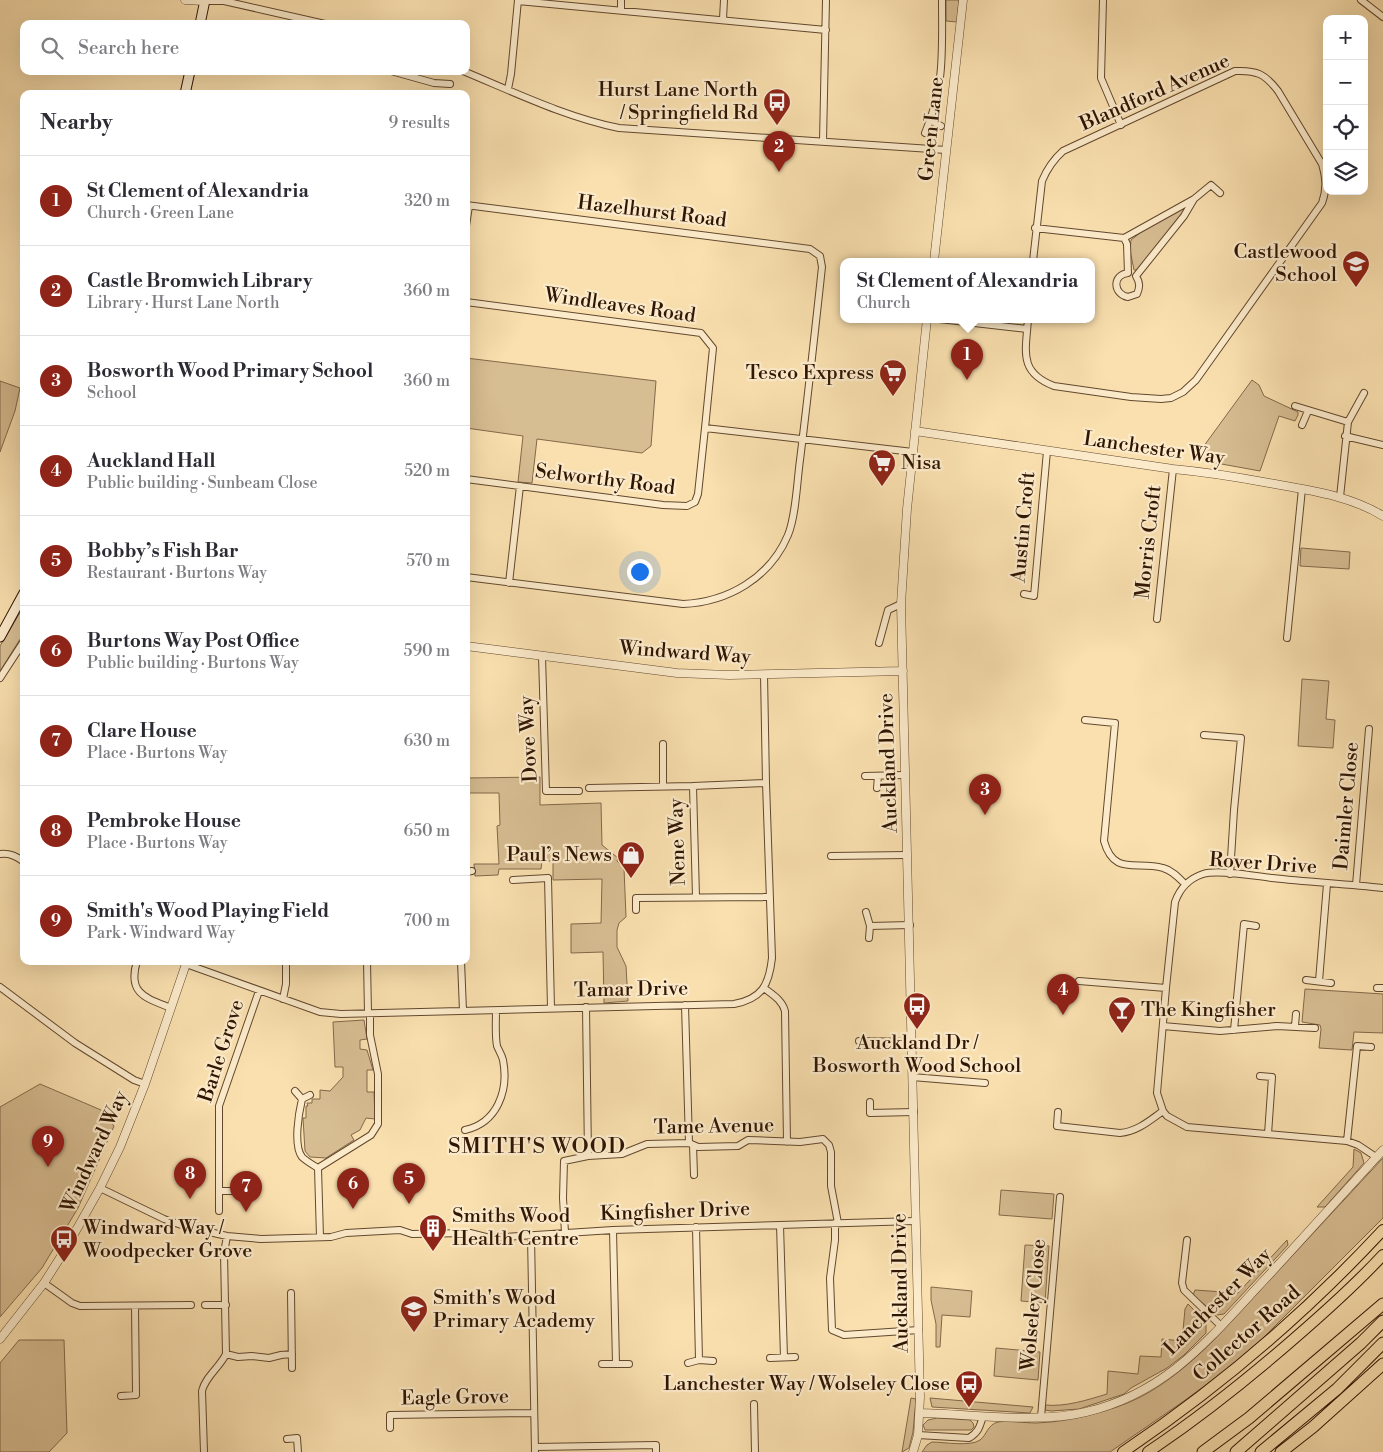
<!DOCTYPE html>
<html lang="en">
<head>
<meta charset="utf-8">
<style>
	body { margin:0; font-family:"Libre Bodoni",serif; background:#f7f7f7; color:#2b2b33 }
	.controls { position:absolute; right:15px; top:15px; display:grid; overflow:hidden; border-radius:10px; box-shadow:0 5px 20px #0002 }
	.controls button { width:45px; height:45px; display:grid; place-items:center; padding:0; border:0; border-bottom:1px solid #e1e1e2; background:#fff; color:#2b2b33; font:25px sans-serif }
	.you { position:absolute; left:639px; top:571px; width:18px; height:18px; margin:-12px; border:4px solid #fff; border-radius:50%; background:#1a73e8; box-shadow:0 0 0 8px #1a73e833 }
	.badge { display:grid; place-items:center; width:32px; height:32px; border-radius:50%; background:#8f2418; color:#fff; font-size:16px; font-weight:700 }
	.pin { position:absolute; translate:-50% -41px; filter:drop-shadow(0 1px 2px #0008) }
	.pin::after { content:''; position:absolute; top:26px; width:18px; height:15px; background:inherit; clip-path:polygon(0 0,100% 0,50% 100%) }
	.popup { position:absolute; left:840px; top:258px; width:255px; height:65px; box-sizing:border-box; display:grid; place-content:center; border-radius:10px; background:#fff; filter:drop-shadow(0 1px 4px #0005); font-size:16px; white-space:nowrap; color:#7c7c81 }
	.popup b { font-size:19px; color:#2b2b33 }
	.popup::after { content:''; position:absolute; left:50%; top:100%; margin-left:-10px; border:10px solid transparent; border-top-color:#fff }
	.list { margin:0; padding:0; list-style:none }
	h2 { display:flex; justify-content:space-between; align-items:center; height:65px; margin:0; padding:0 20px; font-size:21px }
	h2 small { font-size:16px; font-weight:400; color:#7c7c81 }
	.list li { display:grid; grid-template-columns:32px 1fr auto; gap:15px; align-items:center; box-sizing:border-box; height:90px; padding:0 20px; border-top:1px solid #e1e1e2 }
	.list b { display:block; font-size:19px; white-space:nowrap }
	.list p { margin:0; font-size:16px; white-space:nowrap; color:#7c7c81 }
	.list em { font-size:16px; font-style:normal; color:#7c7c81 }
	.icon { flex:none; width:28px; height:28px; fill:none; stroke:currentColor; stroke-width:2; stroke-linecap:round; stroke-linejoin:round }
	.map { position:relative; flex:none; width:1383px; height:1452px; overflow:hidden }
	.search { position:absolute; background:#fff; box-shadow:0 5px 20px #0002; left:20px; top:20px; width:450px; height:55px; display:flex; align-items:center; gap:12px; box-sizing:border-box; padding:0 18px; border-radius:10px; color:#7c7c81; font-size:19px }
	.panel { position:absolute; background:#fff; box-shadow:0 5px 20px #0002; left:20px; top:90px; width:450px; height:875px; border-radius:10px }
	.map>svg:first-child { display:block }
	.green { fill:#d7bd92; stroke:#83694a }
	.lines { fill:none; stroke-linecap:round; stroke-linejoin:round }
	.minor-casing { stroke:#62482e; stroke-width:8 }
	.tertiary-casing { stroke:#62482e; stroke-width:9 }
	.secondary-casing { stroke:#2f1503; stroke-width:11 }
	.trunk-casing { stroke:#2f1503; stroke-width:12 }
	.motorway-casing { stroke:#2f1503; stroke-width:13 }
	.minor { stroke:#fcebcb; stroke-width:6 }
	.tertiary { stroke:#fcebcb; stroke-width:8 }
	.secondary { stroke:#fcebcb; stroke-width:9 }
	.trunk { stroke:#fae0af; stroke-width:10 }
	.motorway { stroke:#fae0af; stroke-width:11 }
	.labels { text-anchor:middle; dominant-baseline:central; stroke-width:4.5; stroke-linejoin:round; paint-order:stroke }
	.poi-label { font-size:20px; fill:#2f1503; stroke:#fcebcb; text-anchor:end }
	.street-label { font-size:20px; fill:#2f1503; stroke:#fcebcb }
	.quarter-label { font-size:22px; letter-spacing:1px; fill:#2f1503; stroke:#fcebcb }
</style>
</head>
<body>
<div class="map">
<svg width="1383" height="1452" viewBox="0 0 1383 1452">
	<rect width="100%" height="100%" fill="#fae0af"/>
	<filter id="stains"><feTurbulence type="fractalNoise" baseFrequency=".004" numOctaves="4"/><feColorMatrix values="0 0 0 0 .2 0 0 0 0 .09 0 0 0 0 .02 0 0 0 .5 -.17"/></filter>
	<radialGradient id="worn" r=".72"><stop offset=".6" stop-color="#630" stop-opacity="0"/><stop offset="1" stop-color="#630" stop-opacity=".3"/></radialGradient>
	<path class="green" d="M946,0H959L957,22L946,21Z
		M1188,206L1138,270H1134L1130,250L1131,240L1150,225Z
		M466,358L656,381L651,446L642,453L537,439L532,483L518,482L523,436L466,428Z
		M1252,380L1259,385L1264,396L1298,412V415L1295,421L1279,416L1260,471L1205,461L1198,454Z
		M0,381L20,388L15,411L0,452Z
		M1301,548L1350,552L1349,569L1300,566Z
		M24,606V633L0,671V646Z
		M1302,679L1329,681L1326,719L1335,720L1333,748L1298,746Z
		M540,777V805L601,803L602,845L618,858L617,861L624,868L626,917L619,923L617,930V947L626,966L628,1001L604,1003L603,952L571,953V924L601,923L602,879L553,880V861H542L541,869H499L498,875L475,876L474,864H499L497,826L500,825L499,793H466V778Z
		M1305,989L1383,994V1033L1354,1032L1352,1050L1319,1048L1321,1029L1320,1025L1302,1022Z
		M364,1020L367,1039L360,1040V1049L367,1050L373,1070H367V1092H374L375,1119L366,1118L360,1130L351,1135L354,1140L326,1158L310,1157L305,1151L303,1118H306V1106H308L307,1103H312V1099H320V1090L330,1091L343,1077V1067H335L333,1022Z
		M40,1084L101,1110L114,1126L78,1208L42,1268L0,1317V1107Z
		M1354,1149L1361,1153L1364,1163L1325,1207H1317L1353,1167Z
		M1383,1158V1218L1245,1356L1184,1401L1110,1452H922L927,1445L932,1442C943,1442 971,1447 980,1440C987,1435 987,1425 998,1422C1009,1420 1024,1423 1036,1423C1064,1422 1090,1416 1117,1407C1178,1386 1222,1331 1265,1285C1304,1243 1344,1200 1383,1158Z
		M1001,1190L1054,1194L1052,1219L999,1215Z
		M1287,1240L1288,1245L1224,1314L1217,1315L1214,1313L1193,1295L1195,1290L1238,1293Z
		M1025,1245L1049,1246L1045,1303L1021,1301Z
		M931,1287L972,1291L970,1317L942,1315L940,1347H936V1324L931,1300Z
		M1188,1304L1206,1322V1333L1184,1355L1167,1368L1131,1388L1124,1394L1079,1409L1051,1411L1045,1410V1405C1066,1407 1087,1400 1107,1394L1108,1371L1138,1374L1140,1356L1161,1357L1162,1339L1182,1341L1185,1309Z
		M19,1340H64L67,1433L49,1452H0V1363Z
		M996,1348L1040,1352L1038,1380L994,1376Z
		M911,1398L916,1399L913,1432L909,1448L902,1452Z
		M930,1398L1033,1407L1030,1413L932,1407Z
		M937,1418L970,1420L973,1423L974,1427L971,1430H925L923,1425L928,1420Z"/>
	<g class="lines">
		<g class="minor-casing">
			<path id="minor" d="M1103,0L1101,78L1121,125
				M1361,0L1383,17
				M205,1H224L325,24
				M518,1L826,30
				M621,10V0
				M723,19L724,0
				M391,71L434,83L450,84
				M463,71C514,92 565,117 619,128L946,150
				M508,89L511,74L518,0
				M930,120L941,126
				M925,133C945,87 942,49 942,0
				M823,141L826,0
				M1194,199L1211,185L1220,193
				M466,205L810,249L820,256L822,267C815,331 808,396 800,460C797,481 796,516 788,535C770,578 728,602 683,604L466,577
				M466,226L469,206
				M1035,228L1124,238L1194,199L1184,216L1136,276C1140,283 1140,287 1137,294L1128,297C1113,294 1112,275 1128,273L1127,244L1124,238
				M466,302L701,333L713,348L705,428L913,452
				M939,319L1027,329
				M1028,319C1026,351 1018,372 1054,386L1131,397L1161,399L1171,398L1183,392L1196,380L1322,203C1327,189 1326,178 1322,164L1278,91C1265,74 1257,70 1235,71L1063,151C1054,159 1047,169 1042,181L1033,261
				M1295,406L1348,422
				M1302,425L1308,411
				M1345,436L1383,445
				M466,479L663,505L687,506L695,502L698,494L705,428
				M1340,497L1348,422L1364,393
				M509,583L520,486
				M1024,594L1034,596L1047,451
				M1157,619L1173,469
				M1287,638L1302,489
				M879,643L888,610L901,604
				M542,656L546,791H579
				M0,678L24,641
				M1085,720L1115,723L1104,841C1114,877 1137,860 1163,868C1172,870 1179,878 1185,884
				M1204,735L1241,738L1234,810L1230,874
				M865,776L904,775
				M663,786V744
				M693,786L696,897
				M589,788L693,786L766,783
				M877,788L878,776
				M0,854C10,853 16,856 24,862
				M831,856L907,855
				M466,872L472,871
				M513,880L548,878L551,1008
				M1356,885L1369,729
				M636,910V898L770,897
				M866,912L870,926L869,938
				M870,926L910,925
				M137,961C127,994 146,998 171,1008
				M367,961L368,1013
				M461,961L463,1011
				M186,964L320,1012L341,1014L734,1004C762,999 769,985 772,958L766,783L764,674
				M1306,980L1331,983
				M1079,981L1166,988
				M1319,981L1327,884
				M0,987L75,1043L134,1080L145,1084
				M764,988C773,995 782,1000 785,1011L787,1142
				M1377,988H1383
				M283,999L286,984V961
				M685,1005L689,1143
				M586,1007L588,1156
				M1163,1026L1220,1031L1277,1026L1315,1028
				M1295,1026L1296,1014
				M1234,1030L1244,924L1256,926
				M859,1041L912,1042
				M1260,1076L1272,1077L1268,1134
				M912,1077L985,1083
				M295,1091L302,1099L310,1095
				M302,1099C299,1112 293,1145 302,1157C306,1161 313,1165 318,1168
				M870,1102V1113L914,1112
				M1058,1112L1057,1126L1120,1133C1138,1131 1149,1121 1163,1111
				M465,1130C497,1123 509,1091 503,1060C502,1055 499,1051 497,1046C495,1035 496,1022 496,1011
				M1347,1141L1357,1046L1371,1047
				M693,1145L694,1175
				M1376,1157L1358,1145L1347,1141L1187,1127L1167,1116L1163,1111L1157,1093L1166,988L1175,902C1180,888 1188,879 1203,874C1218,869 1255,876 1272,878C1309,882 1346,884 1383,888
				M100,1188L164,1219L187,1227L227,1236L261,1239L331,1237L346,1233L400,1230L412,1234L470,1233L490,1238L613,1230L916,1221
				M219,1191H249
				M219,1211V1106L259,991
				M835,1223V1240L830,1278L832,1330L844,1335L919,1330
				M780,1225L784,1357
				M696,1227L699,1360
				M613,1230L616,1364
				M565,1233L563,1198L564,1161L588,1156L622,1154L647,1144L689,1143L698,1147L738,1146L748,1140L800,1142L823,1139L829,1145L831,1152V1186L838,1223
				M531,1236L535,1452
				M320,1237L318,1168L371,1135L378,1124V1074L370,1035V1013
				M1187,1240L1182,1283L1184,1290L1221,1326
				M44,1283L72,1303L80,1306L191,1305
				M291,1293L292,1368
				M205,1305H226
				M226,1354L238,1357L252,1356L269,1358L281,1355L292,1354
				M770,1358L795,1357
				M688,1363L699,1360L713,1361
				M602,1364H629
				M121,1396L136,1395L135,1306
				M754,1404L755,1452
				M1041,1417L1060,1197
				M390,1428V1415L534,1413
				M918,1435L969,1438C979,1432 980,1426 983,1416
				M287,1439L297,1438L298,1452
				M535,1447L656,1445V1452
				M204,1452L202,1391C205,1377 220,1367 226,1354L224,1253L227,1236"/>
		</g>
		<g class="tertiary-casing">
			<path id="tertiary" d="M185,0L205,1
				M934,261L963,0
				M915,431L1173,469C1205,472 1237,477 1269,483C1308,490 1349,495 1383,516
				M466,646L677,673L729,675L903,671
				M0,1339L44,1283L65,1250L100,1188L120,1147L145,1084L187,961
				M920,1413C971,1414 1037,1424 1086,1412C1170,1392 1212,1335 1268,1276C1306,1234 1345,1192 1383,1150
				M913,1452L918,1435L920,1397L901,604L907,509L927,319"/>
		</g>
		<g class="secondary-casing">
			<path id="secondary" d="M200,24L205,0
				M185,94L190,71
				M0,637L24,593"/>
		</g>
		<g class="trunk-casing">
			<path id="trunk" d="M1123,1452C1218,1388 1305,1314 1383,1230
				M1148,1452C1200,1417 1249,1378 1296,1337C1326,1311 1356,1284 1383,1255"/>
		</g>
		<g class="motorway-casing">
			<path id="motorway" d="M1203,1452L1249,1418L1383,1304
				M1236,1452L1361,1343L1383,1321
				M1261,1452L1337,1389L1383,1343
				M1281,1452L1313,1427L1383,1364"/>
		</g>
		<use href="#minor" class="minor"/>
		<use href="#tertiary" class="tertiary"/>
		<use href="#secondary" class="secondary"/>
		<use href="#trunk" class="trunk"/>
		<use href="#motorway" class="motorway"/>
	</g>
	<defs>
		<g id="bus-pin" transform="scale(1.4375)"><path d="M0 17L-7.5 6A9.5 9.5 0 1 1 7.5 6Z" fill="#8f2418" stroke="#fcebcb"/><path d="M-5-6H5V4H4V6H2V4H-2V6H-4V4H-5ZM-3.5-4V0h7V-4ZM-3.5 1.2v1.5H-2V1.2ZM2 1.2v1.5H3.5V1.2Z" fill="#fff"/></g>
		<g id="school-pin" transform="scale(1.4375)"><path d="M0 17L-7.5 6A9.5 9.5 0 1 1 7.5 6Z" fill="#8f2418" stroke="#fcebcb"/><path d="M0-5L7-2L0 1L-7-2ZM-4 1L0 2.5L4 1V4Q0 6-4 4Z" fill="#fff"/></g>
		<g id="supermarket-pin" transform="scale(1.4375)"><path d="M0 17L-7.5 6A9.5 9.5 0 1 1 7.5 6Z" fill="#8f2418" stroke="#fcebcb"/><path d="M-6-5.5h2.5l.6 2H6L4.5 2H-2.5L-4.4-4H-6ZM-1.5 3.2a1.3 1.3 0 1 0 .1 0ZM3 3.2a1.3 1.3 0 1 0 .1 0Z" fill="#fff"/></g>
		<g id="shop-pin" transform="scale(1.4375)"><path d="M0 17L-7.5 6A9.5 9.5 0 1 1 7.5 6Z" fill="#8f2418" stroke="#fcebcb"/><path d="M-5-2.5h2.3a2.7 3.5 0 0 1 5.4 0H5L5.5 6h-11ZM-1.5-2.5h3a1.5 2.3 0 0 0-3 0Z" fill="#fff"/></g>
		<g id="bar-pin" transform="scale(1.4375)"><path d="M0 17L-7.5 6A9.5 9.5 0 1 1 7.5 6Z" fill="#8f2418" stroke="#fcebcb"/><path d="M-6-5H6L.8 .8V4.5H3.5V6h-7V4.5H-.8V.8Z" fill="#fff"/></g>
		<g id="building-pin" transform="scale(1.4375)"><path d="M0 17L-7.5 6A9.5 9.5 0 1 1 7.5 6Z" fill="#8f2418" stroke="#fcebcb"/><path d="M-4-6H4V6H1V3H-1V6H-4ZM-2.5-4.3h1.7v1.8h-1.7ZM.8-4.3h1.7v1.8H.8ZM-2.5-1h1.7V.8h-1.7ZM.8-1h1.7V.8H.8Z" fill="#fff"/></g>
	</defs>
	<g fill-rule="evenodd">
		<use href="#bus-pin" x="777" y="102"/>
		<use href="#school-pin" x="1356" y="264"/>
		<use href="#supermarket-pin" x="893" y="373"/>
		<use href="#supermarket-pin" x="882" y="463"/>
		<use href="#shop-pin" x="631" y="855"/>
		<use href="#bus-pin" x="917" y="1006"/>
		<use href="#bar-pin" x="1122" y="1010"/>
		<use href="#building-pin" x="433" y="1228"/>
		<use href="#bus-pin" x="64" y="1239"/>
		<use href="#school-pin" x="414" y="1309"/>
		<use href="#bus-pin" x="969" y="1384"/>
	</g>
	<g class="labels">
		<g class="poi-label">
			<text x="758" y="90">Hurst Lane North<tspan x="758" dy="23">/ Springfield Rd</tspan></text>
			<text x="1337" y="252">Castlewood<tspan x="1337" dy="23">School</tspan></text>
			<text x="874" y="373">Tesco Express</text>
			<text x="901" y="463" text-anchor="start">Nisa</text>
			<text x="612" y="855">Paul’s News</text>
			<text x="1141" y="1010" text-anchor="start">The Kingfisher</text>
			<text x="917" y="1043" text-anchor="middle">Auckland Dr /<tspan x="917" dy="23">Bosworth Wood School</tspan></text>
			<text x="452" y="1216" text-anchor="start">Smiths Wood<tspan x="452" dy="23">Health Centre</tspan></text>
			<text x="83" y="1228" text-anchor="start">Windward Way /<tspan x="83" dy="23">Woodpecker Grove</tspan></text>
			<text x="433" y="1298" text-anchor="start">Smith's Wood<tspan x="433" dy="23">Primary Academy</tspan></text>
			<text x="950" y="1384">Lanchester Way / Wolseley Close</text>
		</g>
		<g class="street-label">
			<text transform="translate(1155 93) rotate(-24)">Blandford Avenue</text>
			<text transform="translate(932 129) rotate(-84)">Green Lane</text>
			<text transform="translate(652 212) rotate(7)">Hazelhurst Road</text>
			<text transform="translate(620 306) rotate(8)">Windleaves Road</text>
			<text transform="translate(1154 449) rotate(8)">Lanchester Way</text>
			<text transform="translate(605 480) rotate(7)">Selworthy Road</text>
			<text transform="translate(1024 527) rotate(-85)">Austin Croft</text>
			<text transform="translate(1149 542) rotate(-84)">Morris Croft</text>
			<text transform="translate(685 653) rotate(4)">Windward Way</text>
			<text transform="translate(529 739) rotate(-93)">Dove Way</text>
			<text transform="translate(889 763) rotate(-92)">Auckland Drive</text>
			<text transform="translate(1347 806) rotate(-85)">Daimler Close</text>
			<text transform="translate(678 842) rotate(-92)">Nene Way</text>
			<text transform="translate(1263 864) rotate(4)">Rover Drive</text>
			<text transform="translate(631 990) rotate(-1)">Tamar Drive</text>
			<text transform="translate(222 1051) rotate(-72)">Barle Grove</text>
			<text transform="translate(714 1127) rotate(-1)">Tame Avenue</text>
			<text transform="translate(95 1152) rotate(-65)">Windward Way</text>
			<text transform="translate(675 1212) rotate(-2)">Kingfisher Drive</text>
			<text transform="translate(901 1283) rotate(-91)">Auckland Drive</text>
			<text transform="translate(1218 1302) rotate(-45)">Lanchester Way</text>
			<text transform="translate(1034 1305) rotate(-85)">Wolseley Close</text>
			<text transform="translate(1247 1334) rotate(-41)">Collector Road</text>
			<text transform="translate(455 1398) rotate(-1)">Eagle Grove</text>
		</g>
		<g class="quarter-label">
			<text x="537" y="1146">SMITH'S WOOD</text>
		</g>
	</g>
	<rect width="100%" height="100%" filter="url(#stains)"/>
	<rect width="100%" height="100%" fill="url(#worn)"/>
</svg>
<div class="controls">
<button>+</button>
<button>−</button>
<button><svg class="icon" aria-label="locate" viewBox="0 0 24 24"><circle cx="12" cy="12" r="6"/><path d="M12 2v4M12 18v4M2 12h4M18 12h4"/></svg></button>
<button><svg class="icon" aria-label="layers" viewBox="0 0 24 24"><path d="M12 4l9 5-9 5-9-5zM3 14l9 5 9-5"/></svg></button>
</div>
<div class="you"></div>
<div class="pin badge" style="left:967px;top:380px">1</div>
<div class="popup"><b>St Clement of Alexandria</b>Church</div>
<div class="pin badge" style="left:779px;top:172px">2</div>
<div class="pin badge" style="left:985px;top:815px">3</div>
<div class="pin badge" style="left:1063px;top:1015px">4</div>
<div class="pin badge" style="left:409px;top:1204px">5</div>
<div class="pin badge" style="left:353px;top:1209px">6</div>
<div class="pin badge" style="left:246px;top:1212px">7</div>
<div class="pin badge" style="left:190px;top:1199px">8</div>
<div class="pin badge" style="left:48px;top:1167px">9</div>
<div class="search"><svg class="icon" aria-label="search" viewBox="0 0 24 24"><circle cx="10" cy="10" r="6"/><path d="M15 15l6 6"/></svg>Search here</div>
<section class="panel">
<h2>Nearby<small>9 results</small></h2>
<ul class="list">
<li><span class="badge">1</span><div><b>St Clement of Alexandria</b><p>Church · Green Lane</p></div><em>320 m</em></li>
<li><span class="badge">2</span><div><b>Castle Bromwich Library</b><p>Library · Hurst Lane North</p></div><em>360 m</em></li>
<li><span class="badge">3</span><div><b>Bosworth Wood Primary School</b><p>School</p></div><em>360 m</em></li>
<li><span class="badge">4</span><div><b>Auckland Hall</b><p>Public building · Sunbeam Close</p></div><em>520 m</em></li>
<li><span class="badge">5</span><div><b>Bobby’s Fish Bar</b><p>Restaurant · Burtons Way</p></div><em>570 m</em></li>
<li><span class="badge">6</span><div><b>Burtons Way Post Office</b><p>Public building · Burtons Way</p></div><em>590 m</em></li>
<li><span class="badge">7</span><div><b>Clare House</b><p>Place · Burtons Way</p></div><em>630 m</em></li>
<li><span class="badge">8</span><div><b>Pembroke House</b><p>Place · Burtons Way</p></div><em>650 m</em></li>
<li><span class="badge">9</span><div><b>Smith's Wood Playing Field</b><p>Park · Windward Way</p></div><em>700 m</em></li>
</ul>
</section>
</div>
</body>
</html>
